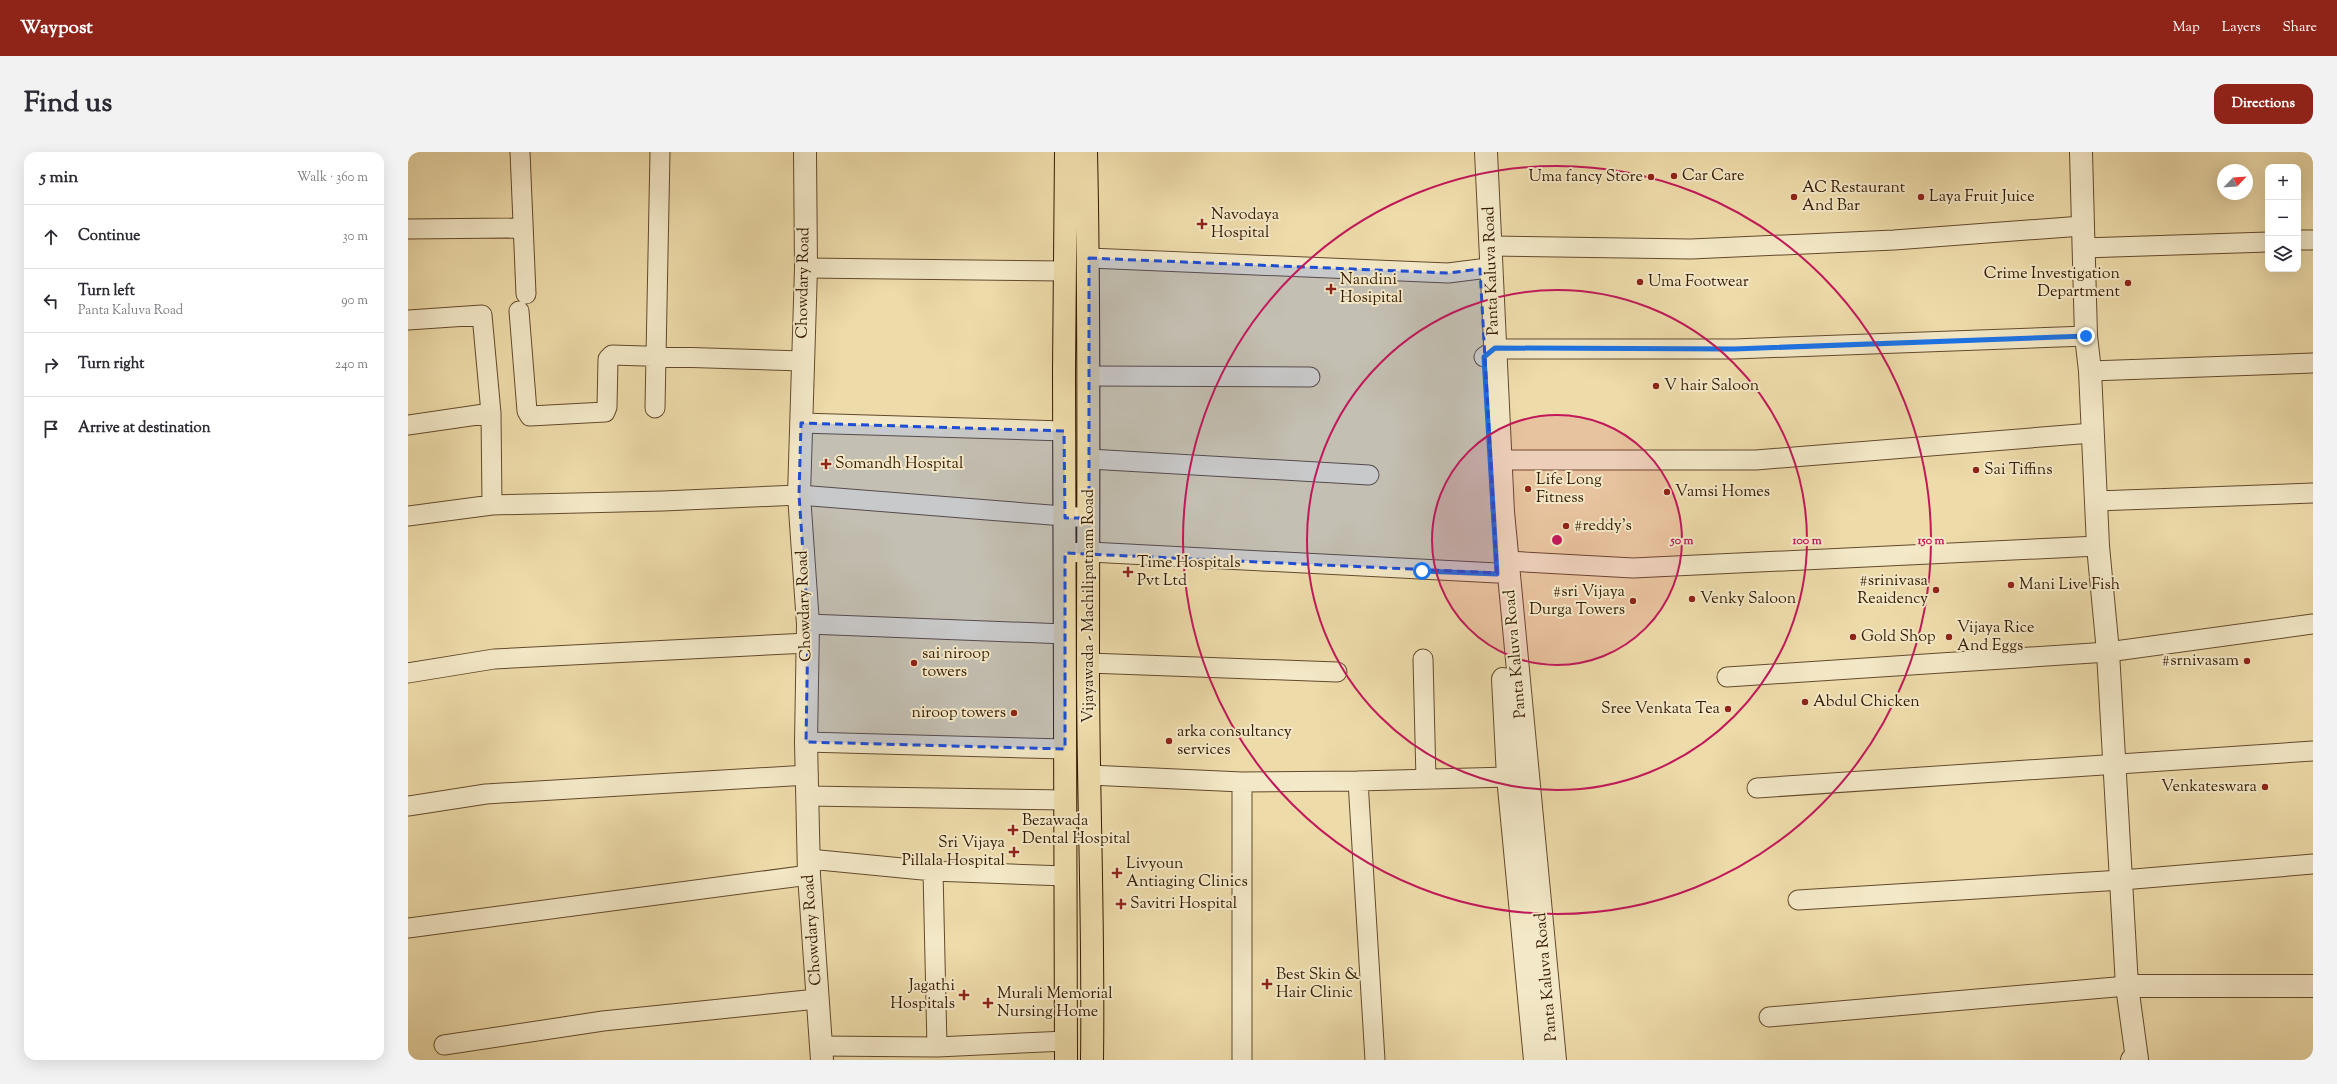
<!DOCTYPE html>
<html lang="en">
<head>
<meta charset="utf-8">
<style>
	body { margin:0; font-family:"Sorts Mill Goudy",serif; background:#f2f2f3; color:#2b2b33 }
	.controls { position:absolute; right:12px; top:12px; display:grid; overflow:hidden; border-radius:8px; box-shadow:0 4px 16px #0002 }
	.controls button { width:36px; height:36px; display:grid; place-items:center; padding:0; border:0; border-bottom:1px solid #e1e1e2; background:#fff; color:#2b2b33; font:20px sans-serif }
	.compass { position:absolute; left:1809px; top:12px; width:36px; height:36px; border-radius:50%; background:#fff; box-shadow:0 4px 16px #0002; rotate:65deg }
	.stop { position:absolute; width:12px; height:12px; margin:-9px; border:3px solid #1a73e8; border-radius:50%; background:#fff }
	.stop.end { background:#1a73e8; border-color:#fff; box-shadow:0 1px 4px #0008 }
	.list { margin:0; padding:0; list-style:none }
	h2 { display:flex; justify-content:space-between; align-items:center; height:52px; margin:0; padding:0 16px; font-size:17px }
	h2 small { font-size:13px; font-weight:400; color:#7c7c81 }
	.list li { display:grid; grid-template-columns:26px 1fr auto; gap:12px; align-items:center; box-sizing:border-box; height:64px; padding:0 16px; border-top:1px solid #e1e1e2 }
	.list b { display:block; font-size:15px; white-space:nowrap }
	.list p { margin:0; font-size:13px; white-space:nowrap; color:#7c7c81 }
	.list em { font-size:13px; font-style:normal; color:#7c7c81 }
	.icon { flex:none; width:22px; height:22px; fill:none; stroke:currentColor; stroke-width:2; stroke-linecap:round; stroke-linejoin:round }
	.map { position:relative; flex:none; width:1905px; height:908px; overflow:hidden; border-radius:12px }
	header { display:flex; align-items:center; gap:24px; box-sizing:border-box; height:56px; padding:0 20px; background:#8f2418; color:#fff }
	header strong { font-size:19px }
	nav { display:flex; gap:22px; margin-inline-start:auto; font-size:14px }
	.intro { display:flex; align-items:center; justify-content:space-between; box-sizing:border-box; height:96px; padding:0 24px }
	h1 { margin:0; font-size:28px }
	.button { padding:10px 18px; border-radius:12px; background:#8f2418; color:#fff; font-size:14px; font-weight:700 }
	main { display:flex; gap:24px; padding:0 24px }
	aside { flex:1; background:#fff; border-radius:12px; box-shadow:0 4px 16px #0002 }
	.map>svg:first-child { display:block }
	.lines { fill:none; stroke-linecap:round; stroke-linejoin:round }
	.minor-casing { stroke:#634a2c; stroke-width:21 }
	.tertiary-casing { stroke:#634a2c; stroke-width:24 }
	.trunk-casing { stroke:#351a03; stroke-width:24 }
	.minor { stroke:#f3e8c7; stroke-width:19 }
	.tertiary { stroke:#f3e8c7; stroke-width:22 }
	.trunk { stroke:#eddba9; stroke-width:22 }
	.route { stroke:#1a73e8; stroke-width:5 }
	.marked { fill:#1d4ed8; fill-opacity:0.2; stroke:#1d4ed8; stroke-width:3; stroke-dasharray:8 5; stroke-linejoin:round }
	.ring { fill:none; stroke:#c2185b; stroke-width:2 }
	.poi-dot { fill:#8f2418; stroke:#f3e8c7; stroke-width:1.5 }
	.labels { text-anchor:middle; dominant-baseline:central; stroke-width:4; stroke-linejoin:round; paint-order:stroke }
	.poi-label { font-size:16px; fill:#351a03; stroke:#f3e8c7; text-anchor:start }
	.street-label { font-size:16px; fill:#351a03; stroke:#f3e8c7 }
	.centre { fill:#c2185b; stroke:#f3e8c7; stroke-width:2 }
	.ring-label { font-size:12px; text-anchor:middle; font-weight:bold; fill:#c2185b; stroke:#f3e8c7; stroke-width:4; stroke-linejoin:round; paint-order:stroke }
</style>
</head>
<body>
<header>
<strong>Waypost</strong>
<nav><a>Map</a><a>Layers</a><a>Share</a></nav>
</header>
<div class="intro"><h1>Find us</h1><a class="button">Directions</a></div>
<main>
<aside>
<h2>5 min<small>Walk · 360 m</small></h2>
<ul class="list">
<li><svg class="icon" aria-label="ahead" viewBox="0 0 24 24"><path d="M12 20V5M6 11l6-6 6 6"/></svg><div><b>Continue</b></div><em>30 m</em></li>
<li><svg class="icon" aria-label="left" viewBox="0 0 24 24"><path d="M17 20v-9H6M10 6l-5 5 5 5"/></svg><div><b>Turn left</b><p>Panta Kaluva Road</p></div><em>90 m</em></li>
<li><svg class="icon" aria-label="right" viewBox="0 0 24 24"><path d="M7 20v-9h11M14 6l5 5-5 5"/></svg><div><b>Turn right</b></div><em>240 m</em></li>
<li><svg class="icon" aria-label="arrive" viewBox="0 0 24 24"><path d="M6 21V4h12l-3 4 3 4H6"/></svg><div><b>Arrive at destination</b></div></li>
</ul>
</aside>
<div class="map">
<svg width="1905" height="908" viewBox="0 0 1905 908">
	<rect width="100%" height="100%" fill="#eddba9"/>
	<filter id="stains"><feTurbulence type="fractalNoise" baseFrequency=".005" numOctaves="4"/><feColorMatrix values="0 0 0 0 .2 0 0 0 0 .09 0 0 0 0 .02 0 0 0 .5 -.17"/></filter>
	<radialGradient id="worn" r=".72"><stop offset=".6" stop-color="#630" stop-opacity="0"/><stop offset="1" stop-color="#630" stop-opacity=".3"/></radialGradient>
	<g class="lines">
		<g class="minor-casing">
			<path id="minor" d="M112,0L118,142
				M0,77L115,76
				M1890,88H1905
				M1084,94L1283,97L1486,88L1674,74
				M1675,96L1860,90
				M681,106L1040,121L1072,117
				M398,116L657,119
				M111,159L119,259L122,264L197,260L199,255L200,207L204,203L395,209
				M0,168L74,163L83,261L84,353
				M1076,205L1087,197H1326L1678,184
				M1682,219L1905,211
				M680,224L902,225
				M247,256L252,0
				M393,271L656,279
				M0,273L83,261
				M681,307L961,323
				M1093,308H1348L1684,281
				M1688,349L1905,341
				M0,364L84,353L255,349L391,343L681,366
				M657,401L682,400L1089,421
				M1099,409L1225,416L1690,394
				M400,472L657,482
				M1015,507L1018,627
				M680,511L929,520
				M0,521L86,507L400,491
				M1319,525L1700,500L1905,472
				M398,590L657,597
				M681,623L834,630L950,629L1100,625
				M950,629L967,908
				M1349,636L1905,599
				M399,644L657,648
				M0,654L78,642L400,623
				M401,707L525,719L657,724
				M525,719L529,895
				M1390,748L1714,728L1905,712
				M0,776L401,723
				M1361,865L1719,834
				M36,893L195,869L409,847
				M413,894L529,895L658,889
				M834,908V630"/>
		</g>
		<g class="tertiary-casing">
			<path id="tertiary" d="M397,0L398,116L391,343L400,472L398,590L401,723L414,908
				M1078,0L1095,360L1147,908
				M1673,0L1678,184L1682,219L1690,394L1700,500L1719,834L1729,907L1724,908
				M1095,527L1100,625L1127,908
				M1719,834H1905"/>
		</g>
		<g class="trunk-casing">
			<path id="trunk" d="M658,0L656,219L658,908
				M678,0C682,170 680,341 680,511C680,643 686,776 684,908"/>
		</g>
		<use href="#minor" class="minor"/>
		<use href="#tertiary" class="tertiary"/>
		<use href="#trunk" class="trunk"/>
	</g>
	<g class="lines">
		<path class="route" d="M1014,419L1089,422L1076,205L1087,196L1326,197L1678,184"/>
	</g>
	<path class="marked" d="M681,106L1040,121L1072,117L1089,421L657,401V597L398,590L400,472L391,343L393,271L656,279L657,366H681Z"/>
	<circle cx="1149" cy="388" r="125" fill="#c2185b" fill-opacity=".12"/>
	<g class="ring">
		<circle cx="1149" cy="388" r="125"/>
		<circle cx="1149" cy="388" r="250"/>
		<circle cx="1149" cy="388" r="374"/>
	</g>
	<g class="poi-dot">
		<circle cx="1266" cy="24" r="4"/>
		<circle cx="1243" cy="25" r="4"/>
		<circle cx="1386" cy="45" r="4"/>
		<circle cx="1513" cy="45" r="4"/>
		<path d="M792 66h4v4h4v4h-4v4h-4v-4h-4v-4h4z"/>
		<circle cx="1232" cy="130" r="4"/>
		<circle cx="1720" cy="131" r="4"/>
		<path d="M921 131h4v4h4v4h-4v4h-4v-4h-4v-4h4z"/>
		<circle cx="1248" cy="234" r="4"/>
		<path d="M416 306h4v4h4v4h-4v4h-4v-4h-4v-4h4z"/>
		<circle cx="1568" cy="318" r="4"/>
		<circle cx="1120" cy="337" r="4"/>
		<circle cx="1259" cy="340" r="4"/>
		<circle cx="1158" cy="374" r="4"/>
		<path d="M718 414h4v4h4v4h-4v4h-4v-4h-4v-4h4z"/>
		<circle cx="1603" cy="433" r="4"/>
		<circle cx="1528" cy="438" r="4"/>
		<circle cx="1284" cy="447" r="4"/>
		<circle cx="1225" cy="449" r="4"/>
		<circle cx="1445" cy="485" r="4"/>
		<circle cx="1541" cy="485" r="4"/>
		<circle cx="1839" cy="509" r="4"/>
		<circle cx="506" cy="511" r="4"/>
		<circle cx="1397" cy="550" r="4"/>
		<circle cx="1320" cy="557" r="4"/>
		<circle cx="606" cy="561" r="4"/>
		<circle cx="761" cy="589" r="4"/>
		<circle cx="1857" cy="635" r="4"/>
		<path d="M603 672h4v4h4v4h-4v4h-4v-4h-4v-4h4z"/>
		<path d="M604 694h4v4h4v4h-4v4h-4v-4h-4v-4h4z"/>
		<path d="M707 715h4v4h4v4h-4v4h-4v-4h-4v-4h4z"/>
		<path d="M711 746h4v4h4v4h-4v4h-4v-4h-4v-4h4z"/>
		<path d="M857 826h4v4h4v4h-4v4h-4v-4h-4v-4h4z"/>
		<path d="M554 837h4v4h4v4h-4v4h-4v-4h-4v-4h4z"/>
		<path d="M578 845h4v4h4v4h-4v4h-4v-4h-4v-4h4z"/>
	</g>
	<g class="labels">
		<g class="poi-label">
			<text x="1274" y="24">Car Care</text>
			<text x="1235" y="25" text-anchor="end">Uma fancy Store</text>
			<text x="1394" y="36">AC Restaurant<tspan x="1394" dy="18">And Bar</tspan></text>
			<text x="1521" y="45">Laya Fruit Juice</text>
			<text x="803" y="63">Navodaya<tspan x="803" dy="18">Hospital</tspan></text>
			<text x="1712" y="122" text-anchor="end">Crime Investigation<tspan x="1712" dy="18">Department</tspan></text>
			<text x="932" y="128">Nandini<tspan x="932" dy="18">Hosipital</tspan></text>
			<text x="1240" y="130">Uma Footwear</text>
			<text x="1256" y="234">V hair Saloon</text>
			<text x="427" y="312">Somandh Hospital</text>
			<text x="1576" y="318">Sai Tiffins</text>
			<text x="1128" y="328">Life Long<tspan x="1128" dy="18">Fitness</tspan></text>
			<text x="1267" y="340">Vamsi Homes</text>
			<text x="1166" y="374">#reddy's</text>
			<text x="729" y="411">Time Hospitals<tspan x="729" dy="18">Pvt Ltd</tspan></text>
			<text x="1520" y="429" text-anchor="end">#srinivasa<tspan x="1520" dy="18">Reaidency</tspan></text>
			<text x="1611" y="433">Mani Live Fish</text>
			<text x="1217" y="440" text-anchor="end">#sri Vijaya<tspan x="1217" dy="18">Durga Towers</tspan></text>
			<text x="1292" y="447">Venky Saloon</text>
			<text x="1549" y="476">Vijaya Rice<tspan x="1549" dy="18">And Eggs</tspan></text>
			<text x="1453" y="485">Gold Shop</text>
			<text x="514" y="502">sai niroop<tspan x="514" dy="18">towers</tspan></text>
			<text x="1831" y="509" text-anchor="end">#srnivasam</text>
			<text x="1405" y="550">Abdul Chicken</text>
			<text x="1312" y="557" text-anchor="end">Sree Venkata Tea</text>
			<text x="598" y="561" text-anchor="end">niroop towers</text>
			<text x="769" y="580">arka consultancy<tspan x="769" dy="18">services</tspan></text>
			<text x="1849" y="635" text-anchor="end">Venkateswara</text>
			<text x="614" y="669">Bezawada<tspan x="614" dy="18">Dental Hospital</tspan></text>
			<text x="597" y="691" text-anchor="end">Sri Vijaya<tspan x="597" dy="18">Pillala Hospital</tspan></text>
			<text x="718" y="712">Livyoun<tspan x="718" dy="18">Antiaging Clinics</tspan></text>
			<text x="722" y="752">Savitri Hospital</text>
			<text x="868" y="823">Best Skin &amp;<tspan x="868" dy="18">Hair Clinic</tspan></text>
			<text x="547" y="834" text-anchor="end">Jagathi<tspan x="547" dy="18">Hospitals</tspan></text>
			<text x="589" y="842">Murali Memorial<tspan x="589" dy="18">Nursing Home</tspan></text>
		</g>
		<g class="street-label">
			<text transform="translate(1084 119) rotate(-92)">Panta Kaluva Road</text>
			<text transform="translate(396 131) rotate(-89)">Chowdary Road</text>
			<text transform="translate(397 454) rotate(-92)">Chowdary Road</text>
			<text transform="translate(681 454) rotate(-90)">Vijayawada - Machilipatnam Road</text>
			<text transform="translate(1108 502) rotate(-95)">Panta Kaluva Road</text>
			<text transform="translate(405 778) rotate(-94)">Chowdary Road</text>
			<text transform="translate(1139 825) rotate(-95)">Panta Kaluva Road</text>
		</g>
	</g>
	<circle cx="1149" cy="388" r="6" class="centre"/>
	<g class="ring-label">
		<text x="1274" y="392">50 m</text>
		<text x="1399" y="392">100 m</text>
		<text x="1523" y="392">150 m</text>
	</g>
	<rect width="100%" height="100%" filter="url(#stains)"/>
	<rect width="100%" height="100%" fill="url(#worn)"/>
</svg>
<div class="controls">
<button>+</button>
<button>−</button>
<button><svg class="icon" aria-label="layers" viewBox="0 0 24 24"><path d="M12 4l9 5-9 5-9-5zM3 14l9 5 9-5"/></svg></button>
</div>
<svg class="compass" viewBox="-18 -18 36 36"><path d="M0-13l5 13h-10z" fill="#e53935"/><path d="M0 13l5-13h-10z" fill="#7c7c81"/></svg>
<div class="stop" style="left:1014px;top:419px"></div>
<div class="stop end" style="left:1678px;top:184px"></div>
</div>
</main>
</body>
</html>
